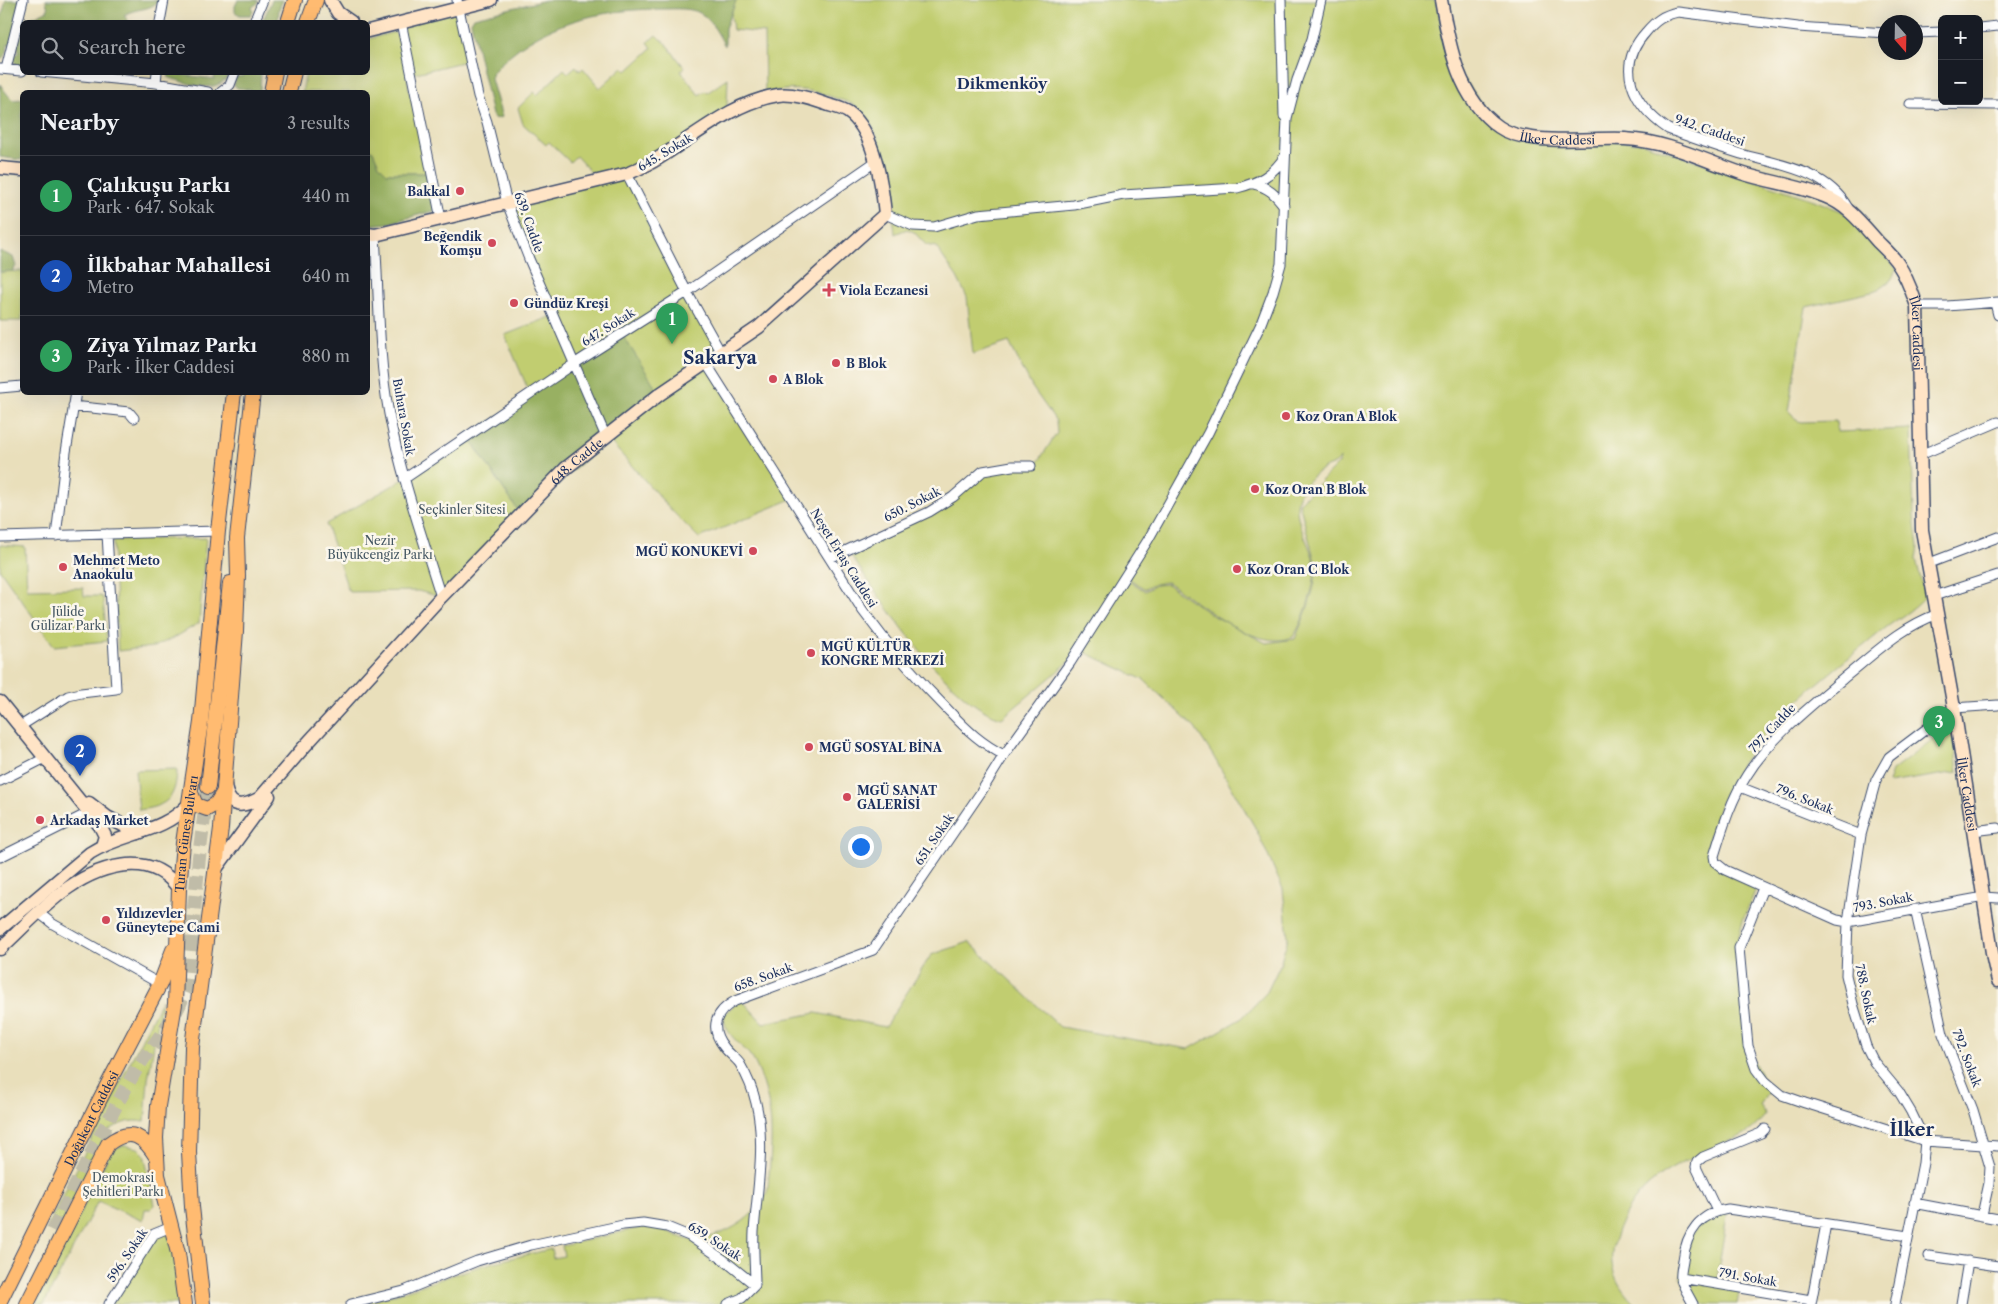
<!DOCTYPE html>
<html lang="en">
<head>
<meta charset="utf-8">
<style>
	body { margin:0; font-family:"Libre Caslon Text",serif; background:#242831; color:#f1f3f6 }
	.controls { position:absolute; right:15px; top:15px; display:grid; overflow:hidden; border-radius:8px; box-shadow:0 5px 20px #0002 }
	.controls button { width:45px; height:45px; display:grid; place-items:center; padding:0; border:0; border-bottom:1px solid #363941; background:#171b24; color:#f1f3f6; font:25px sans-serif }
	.compass { position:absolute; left:1878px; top:15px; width:45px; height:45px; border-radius:50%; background:#171b24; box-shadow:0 5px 20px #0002; rotate:160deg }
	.you { position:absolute; left:860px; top:846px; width:18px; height:18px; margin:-12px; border:4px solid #fff; border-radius:50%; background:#1a73e8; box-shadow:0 0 0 8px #1a73e833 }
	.badge { display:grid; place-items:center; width:32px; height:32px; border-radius:50%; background:#2563eb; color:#fff; font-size:16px; font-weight:700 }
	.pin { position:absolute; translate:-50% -41px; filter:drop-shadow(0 1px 2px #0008) }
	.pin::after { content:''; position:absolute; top:26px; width:18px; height:15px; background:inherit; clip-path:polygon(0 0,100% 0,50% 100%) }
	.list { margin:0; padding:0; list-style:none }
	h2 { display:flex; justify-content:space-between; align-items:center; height:65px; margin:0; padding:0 20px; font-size:21px }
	h2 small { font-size:16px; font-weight:400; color:#9ea1a6 }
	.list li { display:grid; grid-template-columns:32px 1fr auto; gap:15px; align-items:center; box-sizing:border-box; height:80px; padding:0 20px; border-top:1px solid #363941 }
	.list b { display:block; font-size:19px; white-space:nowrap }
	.list p { margin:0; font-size:16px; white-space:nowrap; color:#9ea1a6 }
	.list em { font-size:16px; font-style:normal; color:#9ea1a6 }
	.icon { flex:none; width:28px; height:28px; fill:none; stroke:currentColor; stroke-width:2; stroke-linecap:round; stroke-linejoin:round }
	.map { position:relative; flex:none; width:1998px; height:1304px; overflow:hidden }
	.search { position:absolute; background:#171b24; box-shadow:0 5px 20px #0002; left:20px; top:20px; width:350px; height:55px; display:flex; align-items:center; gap:12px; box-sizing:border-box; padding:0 18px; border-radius:8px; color:#9ea1a6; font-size:19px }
	.panel { position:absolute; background:#171b24; box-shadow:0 5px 20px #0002; left:20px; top:90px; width:350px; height:305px; border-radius:8px }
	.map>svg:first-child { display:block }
	.green { fill:#c1cd6f; stroke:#6e7e66; fill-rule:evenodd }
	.forest { fill:#98b062; stroke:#5a7060 }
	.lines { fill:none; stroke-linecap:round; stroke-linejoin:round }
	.primary-tunnel { stroke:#c0bca8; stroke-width:14; stroke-dasharray:14 7; stroke-linecap:butt }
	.street-casing { stroke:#3a496c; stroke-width:11 }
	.secondary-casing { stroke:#3a496c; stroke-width:15 }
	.primary-casing { stroke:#3a496c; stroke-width:16 }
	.street { stroke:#fff; stroke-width:9 }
	.secondary { stroke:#ffe4c6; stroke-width:12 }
	.primary { stroke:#ffbb71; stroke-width:14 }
	.poi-dot { fill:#d1495b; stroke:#fbf7ec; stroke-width:2 }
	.labels { text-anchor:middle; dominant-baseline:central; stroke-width:5; stroke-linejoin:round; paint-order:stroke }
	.street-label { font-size:12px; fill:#1b2f5e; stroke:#fbf7ec }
	.poi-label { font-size:12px; font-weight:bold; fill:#1b2f5e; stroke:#fbf7ec; text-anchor:start }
	.park-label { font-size:12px; fill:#445662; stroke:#fbf7ec }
	.quarter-label { font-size:15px; font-weight:bold; fill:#1b2f5e; stroke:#fbf7ec }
	.district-label { font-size:18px; font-weight:bold; fill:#1b2f5e; stroke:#fbf7ec }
</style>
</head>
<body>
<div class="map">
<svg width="1998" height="1304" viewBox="0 0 1998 1304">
	<rect width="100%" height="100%" fill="#fbf7ec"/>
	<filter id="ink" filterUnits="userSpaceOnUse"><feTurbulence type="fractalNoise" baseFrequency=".02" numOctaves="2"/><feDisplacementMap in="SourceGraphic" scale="10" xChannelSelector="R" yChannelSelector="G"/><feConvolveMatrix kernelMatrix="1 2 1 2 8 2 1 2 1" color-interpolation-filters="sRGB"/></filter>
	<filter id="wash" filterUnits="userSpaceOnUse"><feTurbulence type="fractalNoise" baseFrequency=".0096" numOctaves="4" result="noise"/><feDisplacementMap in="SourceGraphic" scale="20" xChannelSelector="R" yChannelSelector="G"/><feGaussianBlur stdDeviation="1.12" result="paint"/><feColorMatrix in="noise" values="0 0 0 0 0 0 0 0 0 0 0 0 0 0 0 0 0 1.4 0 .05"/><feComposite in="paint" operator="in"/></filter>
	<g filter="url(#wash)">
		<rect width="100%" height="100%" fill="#e9dfbb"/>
		<path class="green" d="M736,0H1435L1452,63L1503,131L1643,143L1814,200L1846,213L1897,269L1891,280L1876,291L1806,307L1789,412L1796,420L1801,422L1836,421L1837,432L1911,429L1914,516L1918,547L1916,559L1925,597C1911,612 1898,618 1883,630C1823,680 1747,731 1719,808C1716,819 1709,833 1708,845C1708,849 1710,855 1711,860L1758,884L1743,920L1736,948L1746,1046L1769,1091L1760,1105L1766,1114C1750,1135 1742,1135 1720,1145C1669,1169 1634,1181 1615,1239C1606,1264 1616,1286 1635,1304H363C402,1292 441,1279 480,1266C503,1259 528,1255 551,1249L553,1258L564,1256L562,1246L647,1226C663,1225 681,1241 693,1240C722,1237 750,1222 765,1197C769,1191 768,1181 769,1174C773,1135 773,1099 755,1063C747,1046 722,1036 724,1014L741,999L763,1023L816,1013L885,1027L931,955L969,942L1060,1027L1189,1049L1242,1018L1267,992L1280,965L1288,938L1283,889L1256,829L1212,754L1195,728L1144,680L1082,651L1002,718C951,706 880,598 850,554L868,542L935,512L988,471L1017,465H1036L1057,433L1056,421L1032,387L1009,342L973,354L967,297L957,277L936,247L926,245L914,232L907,229L895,234C892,202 885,122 854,105C847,101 837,99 829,96C805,88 789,88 765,93L764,33L733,30L731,15ZM1340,458L1339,463L1299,503L1316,565C1316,591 1305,615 1295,639L1266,643L1212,615L1167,584L1156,585L1145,591L1126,578L1125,576L1145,589L1155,584L1167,582C1197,601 1255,653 1293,637C1303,624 1319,577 1314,561C1309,541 1293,521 1298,499C1301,487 1313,474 1324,468C1330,465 1337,465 1340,458Z
			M458,7L470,60L412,74L401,22Z
			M394,32L400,38L404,47L409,90L415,110L428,173H387L379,165L373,152L368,149V92H302L306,73L368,72V39Z
			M656,35L661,40L662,39L685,68L681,71L699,95L705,91L707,93L728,78L727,105L731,113L627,174L721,353L706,363L792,499L699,538L673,512L606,437L530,394L505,335L553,316L507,203L599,181L576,156L570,162L549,142L546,145L523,124L518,108L534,92L537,95L564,69L568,73L576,66L580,71L583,68L600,88L623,67L627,71L652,48L648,42Z
			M22,271V321H0V272Z
			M468,436L521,515L441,597L418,591L349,592L326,524L404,479Z
			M206,538L199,623L174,638L153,647L118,651L113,540Z
			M0,545L25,547L27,589L83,588L84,596H100L103,598L107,641L54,646L0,570Z
			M1946,729L1953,733L1958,772L1888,783L1892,771Z
			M177,769C176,798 168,806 139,810L135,770Z
			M162,999L148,1079L145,1122C130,1119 119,1123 107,1132L58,1231L48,1226Z
			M124,1145L138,1148L144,1154L155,1205L151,1209H145L143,1221L98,1201L44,1304H35L110,1153L113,1149Z
			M1728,1209L1716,1284L1740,1288L1737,1304H1693L1681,1278L1685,1244L1701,1222Z
			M171,1227L185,1304H109L154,1234Z"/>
		<path class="forest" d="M6,0H20L15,20C28,20 36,16 48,10L46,0H160C149,12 137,7 124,15L129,22H22V68L17,66L12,58L19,52L17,46L8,44L7,53L0,61V23Z
			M238,0H258V3L252,7L253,11L251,15H240L235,12V6Z
			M272,0H283L279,9L278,22H262Z
			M546,0H736V1L725,28V46C719,36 712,21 703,15C693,7 675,9 662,9C600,9 535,23 493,72L491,79L502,117L495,119L492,115L471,22L474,17Z
			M168,73L214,79L215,73H231C215,97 192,83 169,78Z
			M244,73H260L261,74L260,89L257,91C250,91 245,88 237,88L234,85L236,77L243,76Z
			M0,84C3,89 10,98 13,100L22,99V160L0,157Z
			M368,149L373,151L379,165L387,173H428L437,210L389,223L368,225Z
			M0,251L13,257L16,266L13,271L0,272Z
			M622,334L660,394L521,515L468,436Z"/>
	</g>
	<g filter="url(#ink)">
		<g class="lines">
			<path class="primary-tunnel" d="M53,1231C79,1179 104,1126 133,1075C151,1044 178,1020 187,984L199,857L208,787"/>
			<g class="street-casing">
				<path id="street" d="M457,0L478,96L487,122L507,203L529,259L606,437
					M1281,0L1284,116
					M160,22L164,0
					M254,22L263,0
					M401,22L441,219
					M1979,28L1998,26
					M1916,33L1942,32
					M0,69L22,71
					M6,69L23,0
					M41,72L156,83L208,92
					M156,83L157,72
					M221,92L230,85L235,72
					M1910,104L1998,105
					M627,174L687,292L721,353
					M1254,184C1268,187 1276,195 1284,206
					M1848,208C1826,170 1780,165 1741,154C1716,146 1692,138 1668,129C1633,105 1614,67 1646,32C1655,21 1663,15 1678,12L1798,27L1886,33
					M885,214L913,226L934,227L978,214L1074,205L1123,195L1237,188C1258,183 1273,175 1285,156
					M375,235C379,294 378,355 389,414C401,476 422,536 441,597
					M1995,303L1998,315
					M1917,306H1947L1998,302
					M706,363L863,611C890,648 919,681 950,712C967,730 982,744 1004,755L981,792L873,950L735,1001C715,1012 709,1028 724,1047C729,1054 736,1058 740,1064C747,1076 753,1090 756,1103C766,1145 757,1189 754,1232C753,1250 755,1268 755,1285
					M0,388L22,386
					M73,406L129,412L134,418
					M1920,455L1998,422
					M404,479L574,364L687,292L875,162
					M56,536L66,452L76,392
					M0,537L218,531
					M830,558L929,512L953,497L983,471L1012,466H1031
					M1927,564L1998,537
					M1934,596L1998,575
					M1938,614C1901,627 1874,654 1844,678C1811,706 1770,738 1747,775C1731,800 1723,827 1714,856L1715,862L1725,870L1837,920L1848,922L1984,897L1998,898
					M19,727L68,696L81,693L116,689L107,534
					M1004,755L1070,663L1148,540L1208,433L1260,326L1273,292L1281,264L1287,118L1297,80L1312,39L1321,0
					M0,781L45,758
					M1740,787L1861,835
					M1973,831L1998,828
					M0,857L84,815L92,807
					M1763,888L1739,948L1748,1046L1756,1069L1765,1081L1782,1095L1805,1103L1925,1141L1998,1146
					M1915,909L1943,1034L1973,1110L1990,1167L1989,1183L1982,1215
					M39,913L53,924L160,984
					M1914,1203L1998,1219
					M1717,1211L1696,1167L1697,1162L1703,1157L1761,1133L1765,1129
					M1929,1256L1998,1266
					M1681,1278L1811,1300
					M109,1304L154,1234L171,1227
					M351,1304L404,1291L477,1261L531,1245L623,1225L643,1223L667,1227L689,1236L724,1260L755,1285
					M728,1304L742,1298L755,1285
					M1693,1304C1689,1296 1683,1287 1681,1279C1680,1274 1682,1266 1683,1260C1686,1233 1700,1213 1728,1209L1908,1236
					M1811,1304L1826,1224
					M1895,1304L1923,1163L1925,1141L1911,1112L1899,1092L1874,1062L1866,1046L1853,1004L1846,975L1848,922L1861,835L1876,780L1889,757L1954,708L1998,705
					M1961,1304L1968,1261"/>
			</g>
			<g class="secondary-casing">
				<g id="secondary">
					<path d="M330,0L338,13L351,22"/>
					<path id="s1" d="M1441,0C1449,45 1458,98 1499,127C1527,147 1591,137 1625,139C1666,141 1703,160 1741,173C1768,182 1797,185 1824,196C1848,205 1862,224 1878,242C1885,249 1893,256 1898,264C1907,277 1912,292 1917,306L1922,530L1954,708L1993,959L1998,981"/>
					<path d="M368,31L491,0"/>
					<path d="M0,168L22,170"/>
					<path d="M0,702L100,826L105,836L102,846"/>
					<path id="s2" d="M225,785C228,809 242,808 260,798L304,747L441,597L566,468L660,394L759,327L885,214C882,185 874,130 848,112C842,108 831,106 823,103C809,98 793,93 778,95C733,102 695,136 657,159C648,165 637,169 627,174L375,235L368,234"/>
					<path d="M89,803L107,817L138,833"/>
					<path d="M215,870L269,796"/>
					<path d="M0,929L90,853C123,832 162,834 189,804"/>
					<path d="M0,949C37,915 74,869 127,865C149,863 166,871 179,889"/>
				</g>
			</g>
			<g class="primary-casing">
				<g id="primary">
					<path d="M288,22L295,0"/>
					<path d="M308,22L316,0"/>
					<path d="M271,92L275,72"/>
					<path d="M289,92L294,72"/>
					<path d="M208,787L230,583"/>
					<path d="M191,793L196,805L207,809L216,804L223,793"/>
					<path id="s3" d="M0,1301L98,1103L160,984L173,950"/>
					<path d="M27,1304L108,1144C131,1126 144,1137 157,1158"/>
					<path id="s4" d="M185,1304L178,1253L158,1175L156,1138L158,1106L175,1004L179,889L183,843L201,722L218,531L234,392"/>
					<path d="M203,1304L192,1207L189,1152L192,1047L221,828L236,631L238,576L237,538L253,392"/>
				</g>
			</g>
			<use href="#street" class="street"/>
			<use href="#secondary" class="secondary"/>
			<use href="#primary" class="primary"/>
		</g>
	</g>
	<g class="poi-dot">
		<circle cx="460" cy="191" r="5"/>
		<circle cx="492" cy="243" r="5"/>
		<path d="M826.5 282.5h5v5h5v5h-5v5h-5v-5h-5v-5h5z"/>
		<circle cx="514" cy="303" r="5"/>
		<circle cx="836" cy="363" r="5"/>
		<circle cx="773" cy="379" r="5"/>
		<circle cx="1286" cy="416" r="5"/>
		<circle cx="1255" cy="489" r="5"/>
		<circle cx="753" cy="551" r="5"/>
		<circle cx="63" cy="567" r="5"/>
		<circle cx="1237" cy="569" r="5"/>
		<circle cx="811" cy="653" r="5"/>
		<circle cx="809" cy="747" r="5"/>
		<circle cx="847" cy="797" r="5"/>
		<circle cx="40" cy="820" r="5"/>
		<circle cx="106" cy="920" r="5"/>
	</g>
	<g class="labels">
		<g class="street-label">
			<text transform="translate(1710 130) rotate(19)">942. Caddesi</text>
			<text stroke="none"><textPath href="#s1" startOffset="204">İlker Caddesi</textPath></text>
			<text transform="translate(665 152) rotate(-31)">645. Sokak</text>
			<text transform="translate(529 222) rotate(70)">639. Cadde</text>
			<text transform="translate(608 327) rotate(-32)">647. Sokak</text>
			<text stroke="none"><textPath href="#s1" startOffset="654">İlker Caddesi</textPath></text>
			<text transform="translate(404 417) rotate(80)">Buhara Sokak</text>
			<text stroke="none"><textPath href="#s2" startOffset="511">648. Cadde</textPath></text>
			<text transform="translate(912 504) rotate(-27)">650. Sokak</text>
			<text transform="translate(844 558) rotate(58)">Neşet Ertaş Caddesi</text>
			<text transform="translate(1772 728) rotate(-47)">797. Cadde</text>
			<text stroke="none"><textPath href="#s1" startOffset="1119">İlker Caddesi</textPath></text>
			<text transform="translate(1805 799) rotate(22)">796. Sokak</text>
			<text stroke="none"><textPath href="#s4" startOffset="475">Turan Güneş Bulvarı</textPath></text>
			<text transform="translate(934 839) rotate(-56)">651. Sokak</text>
			<text transform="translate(1883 902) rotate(-11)">793. Sokak</text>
			<text transform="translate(763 977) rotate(-20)">658. Sokak</text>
			<text transform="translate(1866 994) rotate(78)">788. Sokak</text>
			<text transform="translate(1967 1058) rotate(69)">792. Sokak</text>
			<text stroke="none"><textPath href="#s3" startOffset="204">Doğukent Caddesi</textPath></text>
			<text transform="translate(715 1241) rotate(33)">659. Sokak</text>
			<text transform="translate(127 1255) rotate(-56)">596. Sokak</text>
			<text transform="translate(1748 1277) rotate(10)">791. Sokak</text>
		</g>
		<g class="poi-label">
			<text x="450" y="191" text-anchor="end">Bakkal</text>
			<text x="482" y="236" text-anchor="end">Beğendik<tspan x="482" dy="14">Komşu</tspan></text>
			<text x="839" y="290">Viola Eczanesi</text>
			<text x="524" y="303">Gündüz Kreşi</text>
			<text x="846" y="363">B Blok</text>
			<text x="783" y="379">A Blok</text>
			<text x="1296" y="416">Koz Oran A Blok</text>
			<text x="1265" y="489">Koz Oran B Blok</text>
			<text x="743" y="551" text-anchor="end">MGÜ KONUKEVİ</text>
			<text x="73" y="560">Mehmet Meto<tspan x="73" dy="14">Anaokulu</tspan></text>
			<text x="1247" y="569">Koz Oran C Blok</text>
			<text x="821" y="646">MGÜ KÜLTÜR<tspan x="821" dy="14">KONGRE MERKEZİ</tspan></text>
			<text x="819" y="747">MGÜ SOSYAL BİNA</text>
			<text x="857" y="790">MGÜ SANAT<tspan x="857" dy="14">GALERİSİ</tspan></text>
			<text x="50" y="820">Arkadaş Market</text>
			<text x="116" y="913">Yıldızevler<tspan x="116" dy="14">Güneytepe Cami</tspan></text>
		</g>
		<g class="park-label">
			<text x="462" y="509">Seçkinler Sitesi</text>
			<text x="380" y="540">Nezir<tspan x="380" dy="14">Büyükcengiz Parkı</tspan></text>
			<text x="68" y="611">Jülide<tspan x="68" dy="14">Gülizar Parkı</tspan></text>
			<text x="123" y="1177">Demokrasi<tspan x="123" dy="14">Şehitleri Parkı</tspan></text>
		</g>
		<g class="quarter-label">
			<text x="1002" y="83">Dikmenköy</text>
		</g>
		<g class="district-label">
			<text x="720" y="358">Sakarya</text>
			<text x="1912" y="1130">İlker</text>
		</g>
	</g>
</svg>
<div class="controls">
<button>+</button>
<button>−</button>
</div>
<svg class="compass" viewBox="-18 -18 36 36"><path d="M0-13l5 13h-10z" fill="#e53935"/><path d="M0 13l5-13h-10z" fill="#9ea1a6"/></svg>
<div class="you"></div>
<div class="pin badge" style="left:672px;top:344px;background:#2e9e5b">1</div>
<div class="pin badge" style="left:80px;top:776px;background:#1a4fb4">2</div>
<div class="pin badge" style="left:1939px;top:747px;background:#2e9e5b">3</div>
<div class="search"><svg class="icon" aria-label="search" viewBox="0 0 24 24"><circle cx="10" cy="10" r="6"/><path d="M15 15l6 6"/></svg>Search here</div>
<section class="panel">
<h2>Nearby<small>3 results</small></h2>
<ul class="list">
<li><span class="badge" style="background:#2e9e5b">1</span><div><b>Çalıkuşu Parkı</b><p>Park · 647. Sokak</p></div><em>440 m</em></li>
<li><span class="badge" style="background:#1a4fb4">2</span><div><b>İlkbahar Mahallesi</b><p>Metro</p></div><em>640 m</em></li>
<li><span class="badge" style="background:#2e9e5b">3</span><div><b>Ziya Yılmaz Parkı</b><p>Park · İlker Caddesi</p></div><em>880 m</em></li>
</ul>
</section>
</div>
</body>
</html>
